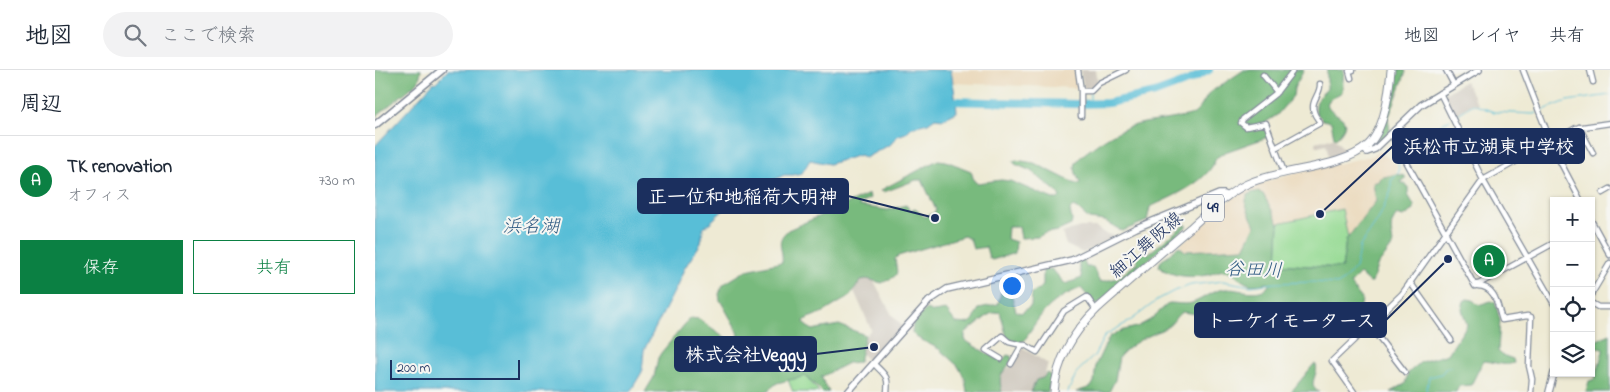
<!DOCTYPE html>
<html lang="ja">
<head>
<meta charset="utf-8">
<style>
	body { margin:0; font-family:"Indie Flower","Klee One",sans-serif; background:#f2f2f3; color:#1f2937 }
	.controls { position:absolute; right:15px; bottom:15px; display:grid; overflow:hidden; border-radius:0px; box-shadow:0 1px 4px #0004 }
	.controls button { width:45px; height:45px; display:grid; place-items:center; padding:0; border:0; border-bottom:1px solid #e0e1e3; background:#fff; color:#1f2937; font:25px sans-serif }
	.scale { position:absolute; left:15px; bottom:12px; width:130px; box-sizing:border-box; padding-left:5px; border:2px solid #1b2f5e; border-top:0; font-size:14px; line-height:18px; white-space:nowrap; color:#1b2f5e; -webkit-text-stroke:4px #f6f6f2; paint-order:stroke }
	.you { position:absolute; left:636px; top:215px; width:18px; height:18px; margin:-12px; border:4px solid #fff; border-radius:50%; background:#1a73e8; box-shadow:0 0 0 8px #1a73e833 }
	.badge { display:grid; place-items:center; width:32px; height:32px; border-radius:50%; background:#0b8043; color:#fff; font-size:16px; font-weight:700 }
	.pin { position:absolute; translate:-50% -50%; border:2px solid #fff; box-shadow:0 1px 5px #0006 }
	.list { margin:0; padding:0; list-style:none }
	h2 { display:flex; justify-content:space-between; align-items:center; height:65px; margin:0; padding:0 20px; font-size:21px }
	h2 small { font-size:16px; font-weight:400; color:#747a83 }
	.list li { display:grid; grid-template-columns:32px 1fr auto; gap:15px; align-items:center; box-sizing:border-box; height:90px; padding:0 20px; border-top:1px solid #e0e1e3 }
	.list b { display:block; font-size:19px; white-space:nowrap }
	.list p { margin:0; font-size:16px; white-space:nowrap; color:#747a83 }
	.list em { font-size:16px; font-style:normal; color:#747a83 }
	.actions { display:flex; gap:10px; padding:15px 20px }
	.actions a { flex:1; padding:11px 0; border:1px solid #0b8043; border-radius:0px; text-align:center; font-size:18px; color:#0b8043 }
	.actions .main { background:#0b8043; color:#fff }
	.icon { flex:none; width:28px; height:28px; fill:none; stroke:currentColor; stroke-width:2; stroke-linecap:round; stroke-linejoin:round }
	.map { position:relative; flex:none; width:1235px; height:322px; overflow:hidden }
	header { display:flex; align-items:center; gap:30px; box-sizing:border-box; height:70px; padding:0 25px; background:#fff; border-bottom:1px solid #e0e1e3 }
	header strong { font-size:24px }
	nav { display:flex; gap:28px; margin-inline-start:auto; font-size:18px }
	.search { width:350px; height:45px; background:#f2f2f3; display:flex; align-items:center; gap:12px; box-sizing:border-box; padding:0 18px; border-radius:28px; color:#747a83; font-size:19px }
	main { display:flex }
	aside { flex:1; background:#fff }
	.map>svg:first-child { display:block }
	.built { fill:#ead8ba }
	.industrial { fill:#cac3b8 }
	.green { fill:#95da93; stroke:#588478 }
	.forest { fill:#78ba7d; stroke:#4a746e }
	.water { fill:#59bed7; stroke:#3a769a }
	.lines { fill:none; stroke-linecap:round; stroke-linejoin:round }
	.stream { stroke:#59bed7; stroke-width:1 }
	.river { stroke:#59bed7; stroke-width:8 }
	.minor-casing { stroke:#848c99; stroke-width:7 }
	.tertiary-casing { stroke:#848c99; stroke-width:8 }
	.secondary-casing { stroke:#848c99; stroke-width:9 }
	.primary-casing { stroke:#848c99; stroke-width:9 }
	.minor { stroke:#fff; stroke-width:4.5 }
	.tertiary { stroke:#fff; stroke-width:5.5 }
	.secondary { stroke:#fff; stroke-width:6 }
	.primary { stroke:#fff; stroke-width:7 }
	.labels { text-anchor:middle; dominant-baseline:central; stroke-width:4; stroke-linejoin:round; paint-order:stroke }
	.shield { fill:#f6f6f2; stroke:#5d6b8a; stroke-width:1 }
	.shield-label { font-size:16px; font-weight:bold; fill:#1b2f5e }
	.street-label { font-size:18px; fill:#1b2f5e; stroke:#f6f6f2 }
	.water-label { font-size:19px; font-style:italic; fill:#2e5a82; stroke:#f6f6f2 }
	.leader { fill:none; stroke:#1b2f5e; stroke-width:2 }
	.callout-dot { fill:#1b2f5e; stroke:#f6f6f2; stroke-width:2 }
	.callout { fill:#1b2f5e; stroke:#1b2f5e; stroke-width:2 }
	.callout-label { font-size:19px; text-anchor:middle; font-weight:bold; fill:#fff }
</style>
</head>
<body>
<header>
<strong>地図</strong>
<div class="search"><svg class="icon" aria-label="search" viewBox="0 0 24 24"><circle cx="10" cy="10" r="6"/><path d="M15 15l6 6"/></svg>ここで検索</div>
<nav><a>地図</a><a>レイヤ</a><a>共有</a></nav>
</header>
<main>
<aside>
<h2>周辺<small></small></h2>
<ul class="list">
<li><span class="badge">A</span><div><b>TK renovation</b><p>オフィス</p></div><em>730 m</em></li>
</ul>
<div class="actions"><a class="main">保存</a><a>共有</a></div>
</aside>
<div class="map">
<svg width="1235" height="322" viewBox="0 0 1235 322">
	<rect width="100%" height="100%" fill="#f6f6f2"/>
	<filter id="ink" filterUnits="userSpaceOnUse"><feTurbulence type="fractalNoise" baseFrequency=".02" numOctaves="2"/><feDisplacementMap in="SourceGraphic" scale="10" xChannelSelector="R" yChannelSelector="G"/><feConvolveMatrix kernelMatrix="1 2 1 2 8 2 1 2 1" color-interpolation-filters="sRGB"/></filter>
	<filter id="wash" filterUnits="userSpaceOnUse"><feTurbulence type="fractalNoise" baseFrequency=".0096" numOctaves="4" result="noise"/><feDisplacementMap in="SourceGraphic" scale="20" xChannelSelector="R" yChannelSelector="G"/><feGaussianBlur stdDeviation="1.12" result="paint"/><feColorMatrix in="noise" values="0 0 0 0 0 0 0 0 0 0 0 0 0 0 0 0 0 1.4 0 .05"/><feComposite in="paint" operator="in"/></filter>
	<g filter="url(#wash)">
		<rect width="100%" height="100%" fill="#eeead4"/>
		<path class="built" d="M577,0H699L702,17L701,18L578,13Z
			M1004,81L1022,95L1021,104L1005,108L1001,131L971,170L902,194L883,122H878L873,125L871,135L880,156L869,178L810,181L805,175L858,128L872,119L902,108L996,86Z"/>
		<path class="industrial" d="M705,0H721L723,12L713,19H709Z
			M1090,11L1103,35L1098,33L1079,46L1069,24Z
			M959,68L966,76L969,84L954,88L951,74L941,77L940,72Z
			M705,157H721L729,163L739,166L708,183L691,175L687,163Z
			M492,209L499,211L517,245L528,257L496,293L486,283L490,267L496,259L479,221L486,210Z
			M647,277L673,294L669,307L657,318L656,322H627L624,311L626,303L636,296Z"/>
		<path class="green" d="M967,139L973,168L971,170L967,198L902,194L904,153Z
			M431,306L444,322H418L413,310Z"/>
		<path class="forest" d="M0,0H46L44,10L42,13L0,47Z
			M869,0H929L919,18L918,26L902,45L891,52L893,67L850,82L841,88C834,112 796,127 775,137L772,151L747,161L730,151L714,149L704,140L698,137L695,140L697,151L696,155L683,161L670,163L663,167L646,168L644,157H633L632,169L641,172L640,183L617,190L614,188L611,177L598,179L595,169L589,166L523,186L520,189C523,208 524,204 507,213L492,209L486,210L475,226L449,242L433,248L429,251L431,256L438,260L442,259L464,255L490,265L484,292L473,293L446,307L454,322H447L431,306L402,313L391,322H270L279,307L283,288L286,283L315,248L324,249L354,270L362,269L364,264L362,260L345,230L344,224L346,219L349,214L372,200L407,192C409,179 399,172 413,160L494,124L495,128L484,134V136L513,140L531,135L535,140L540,139L550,147L559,143L561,140L547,110H541L509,122L506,121L508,119L563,90L571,91L596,101L599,111L602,113L626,110L635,111L678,129H683L685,127L682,122L656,101L640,94L638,91L641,90L659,93L701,114H704L705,112C695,94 701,90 717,78C733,66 749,57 769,53C786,50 803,49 819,44L825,38L834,23Z
			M952,0H969L967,22L955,29L952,34C957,48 983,46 961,68L959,67L956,52L948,50L941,43C940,31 943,27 952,19Z
			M1019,0H1030L1031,2L1013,49L1015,61L1004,73L996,79L994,78L1004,67L1007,59Z
			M1021,104L1030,106V109L1026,112L1033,116V125L1039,135V140L1028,147L1022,145C1013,155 1017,163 1018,175L1002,196L997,213H995L985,204L975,214L987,229L985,241L981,246H976L966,240L959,242L956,249L924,254H922L916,245L860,232L841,237L828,245L807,242C800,246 799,253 792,257C774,267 760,269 744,287L740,310L734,322H701L716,317L719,312L721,294L731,273L735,266L749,260L762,257L775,250L794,233C802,233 810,235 817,233C829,229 837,220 850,219C863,218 885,228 894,215L893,213C887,214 880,216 874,214C865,211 860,203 851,201C844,199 839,204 832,205C816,208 797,207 784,197L785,192L804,176L810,181L869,178L880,156C877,148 864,129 876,123C881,121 884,122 888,124L904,153L902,194L967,198L971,170L1001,131L998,113L1005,111V108Z
			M809,155H811V157L724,233L719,234L706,218C677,229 665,243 650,270L646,273L638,272L632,268L625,242L615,244L590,263V270C601,278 612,283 625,290H628L632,285L636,286L637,290C628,305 622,302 627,322H592L590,309L583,296L564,279L541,267L537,263L538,253L551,239L559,242L571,240L581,253C598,255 598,252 604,238L623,234L626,222L629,218L635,219L641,241L646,243L656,236L657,223L668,216V200L677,199L690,214L707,208L703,191L707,188L708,189L711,197H718L725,212L743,208L762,193L761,186L762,184L770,181L773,184Z
			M1092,229L1098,230L1103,235L1116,231L1120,232L1125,250L1123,281L1127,285L1138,289L1139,293C1128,297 1118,291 1108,291L1096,315L1084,316L1081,322H1015L1030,314L1033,303L1046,292L1073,284L1092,255L1087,239L1089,231Z
			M1235,264V322H1211L1214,311L1220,309L1228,281V279L1217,277L1216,273Z
			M939,294L941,295C944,305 931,315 944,322H916Z
			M672,303L676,306L673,322H656L661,310L668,308Z"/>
		<path class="water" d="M73,0H576C578,14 581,28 582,42L568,49L560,48L553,53L537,57L531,63L522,66L516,74L490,88L485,85L454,94L435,90L427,103L418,105H409L395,112L389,118L374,123L357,132L328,159L326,173L309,199L302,216L269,280L267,302L255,322H0V76L59,12L60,13Z"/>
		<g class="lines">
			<path class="stream" d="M715,34V23
				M1166,41L1192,31L1235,25
				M1079,47L1098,34L1119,42L1158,44L1162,43
				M1032,88L1045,67L1075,49
				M693,322L702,302L719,286L730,265L755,251L784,229L799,221L816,215L848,211L876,216L900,213L940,212L961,214L966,213L980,198L985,176L1003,150L1016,121V111L1024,102L1023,94L1028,90
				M1051,322L1054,307L1066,304L1071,298L1077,297"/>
			<path class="river" d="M571,31L701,34L733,33L780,23L815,10L834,0"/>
		</g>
	</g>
	<g filter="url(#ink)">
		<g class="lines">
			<g class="minor-casing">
				<path id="minor" d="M703,0L706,21V46
					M1071,0L1079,15
					M1148,0L1179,80L1206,131
					M1215,0L1218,12
					M888,5L902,22
					M976,8L974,1L978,0
					M706,21H716L724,13L751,0
					M1065,23L1108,110L1179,234
					M1204,57L1218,83
					M1016,64L1100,216L1179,173
					M900,78L891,53L871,57L866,53L868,49L900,24L917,2
					M909,102L900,78L945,53C944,49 940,47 939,42C935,31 946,24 945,14
					M1228,123L1235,119
					M1216,150L1235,185
					M1035,212L1076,270
					M1102,214L1103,216C1122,217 1122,236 1127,250L1152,246L1156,247L1154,296L1157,309L1156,322
					M1216,225L1235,193
					M1216,233L1223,237H1235
					M994,255L1030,302
					M626,289L611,280L627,266L634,272L647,275
					M499,294C510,305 514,306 512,322
					M636,294L647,275H650L662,282L689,241L712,227L721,240
					M979,322L957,291L1027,224L1108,110L1201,58L1235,53"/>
			</g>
			<g class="tertiary-casing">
				<path id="tertiary" d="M988,79L992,82L1000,79L1046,35L1104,0
					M473,322L554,231L572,219L697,190L761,158L844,124H849L852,127
					M1174,322L1179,303"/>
			</g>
			<g class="secondary-casing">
				<path id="secondary" d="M0,55L67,0"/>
			</g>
			<g class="primary-casing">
				<path id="primary" d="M679,322C682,288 699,261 723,238C754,211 784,184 815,158C832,143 851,124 872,114C906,98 967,99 993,75C1010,59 1014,22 1016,0"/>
			</g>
			<use href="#minor" class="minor"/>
			<use href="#tertiary" class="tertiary"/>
			<use href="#secondary" class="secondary"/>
			<use href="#primary" class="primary"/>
		</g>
	</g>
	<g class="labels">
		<rect class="shield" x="827" y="124.5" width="22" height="27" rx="4"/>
		<g class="shield-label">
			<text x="838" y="138">49</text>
		</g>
		<g class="street-label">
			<text transform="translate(772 176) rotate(-41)">細江舞阪線</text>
		</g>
		<g class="water-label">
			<text x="156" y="157">浜名湖</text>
			<text transform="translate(879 201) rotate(2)">谷田川</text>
		</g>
	</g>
	<path class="leader" d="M945 144L1018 76M560 148L473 126M1073 189L1011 250M499 277L441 284"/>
	<g class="callout-dot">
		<circle cx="945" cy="144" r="5"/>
		<circle cx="560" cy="148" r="5"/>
		<circle cx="1073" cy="189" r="5"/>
		<circle cx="499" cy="277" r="5"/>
	</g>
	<g class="callout">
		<rect x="1018" y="59" width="191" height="34" rx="5"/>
		<rect x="263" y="109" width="210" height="34" rx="5"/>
		<rect x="820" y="233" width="191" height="34" rx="5"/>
		<rect x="300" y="267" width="141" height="34" rx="5"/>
	</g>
	<g class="callout-label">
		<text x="1114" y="83">浜松市立湖東中学校</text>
		<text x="368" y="133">正一位和地稲荷大明神</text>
		<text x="916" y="257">トーケイモータース</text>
		<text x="371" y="291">株式会社Veggy</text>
	</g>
</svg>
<div class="controls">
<button>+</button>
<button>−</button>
<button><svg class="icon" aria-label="locate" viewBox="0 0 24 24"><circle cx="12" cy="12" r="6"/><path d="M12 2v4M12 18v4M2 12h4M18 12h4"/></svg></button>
<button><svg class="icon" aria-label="layers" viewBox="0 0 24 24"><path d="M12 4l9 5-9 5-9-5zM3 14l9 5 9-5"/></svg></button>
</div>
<div class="scale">200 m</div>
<div class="you"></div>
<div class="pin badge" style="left:1114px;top:191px">A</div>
</div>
</main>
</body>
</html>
